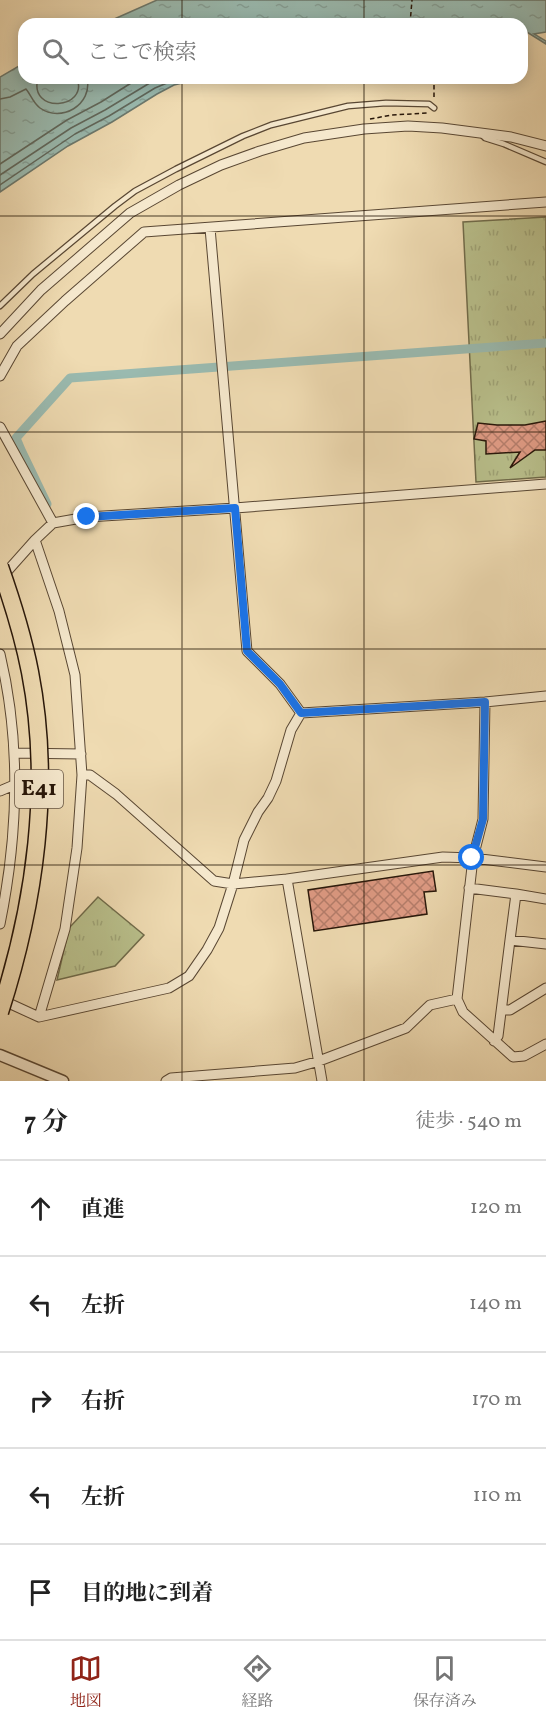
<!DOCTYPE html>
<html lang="ja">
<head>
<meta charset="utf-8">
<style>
	body { margin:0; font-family:Vollkorn,"Noto Serif JP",serif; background:#f2f2f2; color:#222 }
	.stop { position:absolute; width:18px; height:18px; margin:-14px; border:4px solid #1a73e8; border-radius:50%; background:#fff }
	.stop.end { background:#1a73e8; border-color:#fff; box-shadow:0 2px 6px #0008 }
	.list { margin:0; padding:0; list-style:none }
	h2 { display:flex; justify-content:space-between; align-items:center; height:78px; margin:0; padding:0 24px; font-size:26px }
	h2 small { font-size:20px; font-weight:400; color:#767676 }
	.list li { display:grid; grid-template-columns:39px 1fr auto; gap:18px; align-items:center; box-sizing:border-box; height:96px; padding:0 24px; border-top:2px solid #e0e0e0 }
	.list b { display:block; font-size:22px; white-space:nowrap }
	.list em { font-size:20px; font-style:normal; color:#767676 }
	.icon { flex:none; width:33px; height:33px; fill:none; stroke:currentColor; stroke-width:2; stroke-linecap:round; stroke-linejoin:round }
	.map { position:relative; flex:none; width:546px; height:1081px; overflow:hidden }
	.search { position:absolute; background:#fff; box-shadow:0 3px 15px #0003; left:18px; right:18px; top:18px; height:66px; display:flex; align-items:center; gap:15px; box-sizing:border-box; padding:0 21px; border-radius:18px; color:#767676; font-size:22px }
	.sheet { height:558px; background:#fff }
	nav { display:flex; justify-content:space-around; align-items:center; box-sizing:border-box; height:84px; border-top:2px solid #e0e0e0; background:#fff; font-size:16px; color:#767676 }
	nav a { display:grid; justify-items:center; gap:3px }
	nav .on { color:#8f2418 }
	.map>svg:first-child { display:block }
	.grass { fill:url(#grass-tufts); stroke:#706b4a; stroke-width:1.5 }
	.water { fill:url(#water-ripples); stroke:#6c796e; stroke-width:1.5 }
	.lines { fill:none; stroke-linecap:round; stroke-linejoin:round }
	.shore { stroke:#60685d; stroke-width:1.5 }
	.canal { stroke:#9abbb1; stroke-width:9 }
	.building { fill:url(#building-cross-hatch); stroke:#271609; stroke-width:1.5 }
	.service-casing { stroke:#594733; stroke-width:7 }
	.minor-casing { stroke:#594733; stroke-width:11 }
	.tertiary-casing { stroke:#594733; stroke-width:13 }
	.path { stroke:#271609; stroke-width:1.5; stroke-dasharray:4.5 3; stroke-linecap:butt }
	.service { stroke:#f5e8cd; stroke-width:4.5 }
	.minor { stroke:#f5e8cd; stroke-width:9 }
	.tertiary { stroke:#f5e8cd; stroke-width:10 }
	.motorway-bridge-casing { stroke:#271609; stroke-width:19; stroke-linecap:butt }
	.motorway-bridge { stroke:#efdbb2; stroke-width:16 }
	.route { stroke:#1a73e8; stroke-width:8 }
	.grid { fill:none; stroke:#271609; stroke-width:1.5; stroke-opacity:0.55 }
	.labels { text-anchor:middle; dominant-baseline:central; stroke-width:5; stroke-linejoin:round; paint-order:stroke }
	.shield { fill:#f5e8cd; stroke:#655544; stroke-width:1.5 }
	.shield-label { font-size:22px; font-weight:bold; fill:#271609 }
</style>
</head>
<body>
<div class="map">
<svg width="546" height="1081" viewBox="0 0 546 1081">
	<defs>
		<pattern id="grass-tufts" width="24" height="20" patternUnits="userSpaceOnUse" patternTransform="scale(1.5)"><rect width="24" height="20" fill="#b9c08c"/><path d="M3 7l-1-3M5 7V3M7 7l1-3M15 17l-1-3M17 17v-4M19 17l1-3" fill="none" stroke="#9fa477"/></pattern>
		<pattern id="water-ripples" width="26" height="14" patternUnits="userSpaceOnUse" patternTransform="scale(1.5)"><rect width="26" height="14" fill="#9abbb1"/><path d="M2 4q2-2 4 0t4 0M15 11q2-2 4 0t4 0" fill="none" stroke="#85a097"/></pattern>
		<pattern id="building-cross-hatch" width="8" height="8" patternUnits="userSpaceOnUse" patternTransform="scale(1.5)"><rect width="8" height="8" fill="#e19c86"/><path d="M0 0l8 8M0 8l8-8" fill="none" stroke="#b67e6c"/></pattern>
	</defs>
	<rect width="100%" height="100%" fill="#efdbb2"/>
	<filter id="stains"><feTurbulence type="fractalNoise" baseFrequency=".00333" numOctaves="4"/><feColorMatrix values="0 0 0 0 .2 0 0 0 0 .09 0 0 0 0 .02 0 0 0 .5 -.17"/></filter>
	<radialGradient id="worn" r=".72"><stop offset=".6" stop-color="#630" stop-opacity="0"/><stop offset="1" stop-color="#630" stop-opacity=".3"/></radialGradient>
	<path class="grass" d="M546,217V477L476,482L463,222Z
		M98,897L144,935L115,966L57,980L69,928Z"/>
	<path class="water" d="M157,0H546V32L534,34L546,41V44L522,29V24C495,24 468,17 441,24H103Z
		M24,63V78H203L174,85L157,94L112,122L68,146L0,192V77Z"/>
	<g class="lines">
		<path class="shore" d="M38,78C28,114 89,110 77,78
			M0,99L10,97L26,89C31,95 33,103 40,108C61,123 93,105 87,78
			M0,164L67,120L101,102L139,78
			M0,175L71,128L105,110L158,78
			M0,185L75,134L109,116L155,88L179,78"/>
		<path class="canal" d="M47,504L21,450L16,438L70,378L546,343"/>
	</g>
	<path class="building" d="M546,421V450H535L510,468L520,452L486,454V441L474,439L478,423L497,425H525Z
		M433,871L436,891L424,892L427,914L314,931L308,890Z"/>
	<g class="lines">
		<g class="service-casing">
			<path id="service" d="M482,135L485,138L504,144L546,162
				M0,306L33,274L115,206L135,191L176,169L243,136L271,125L348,106L386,103L429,104L434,108"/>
		</g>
		<g class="minor-casing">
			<path id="minor" d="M210,228L247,651L280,684L301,713
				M0,334L41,290L130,213L179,185L221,165L260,151L304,138L364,129L408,126L442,128L511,137L546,146
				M0,376L17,346L65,301L144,232L546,202
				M0,427L53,523
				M35,540L59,611L75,675L82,775L77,848L65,929L39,1017
				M2,577L35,540L53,523L87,517L235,508L546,484
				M0,654C21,742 18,835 0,924
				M485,702L483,819L473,858L457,999L463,1012L513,1057L524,1056L546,1044
				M301,713L485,702L546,696
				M14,753L81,754
				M82,775H90L116,794L214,881L233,884L287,879L443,857L473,858L546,867
				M0,791L14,785
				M287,879L322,1081
				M469,888L516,894
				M510,940L516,894L546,899
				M2,1000L39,1017L169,988L189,976L207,950L219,928L233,884L244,840L258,812L268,798L276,781L291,730L301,713
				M502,1010H510L546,988
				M494,1041L498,1036L510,940L546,944
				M166,1081L171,1078L295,1068L319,1061L406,1028L430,1005L457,999"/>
		</g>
		<g class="tertiary-casing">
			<path id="tertiary" d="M0,1055L63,1081"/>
		</g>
		<path class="path" d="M410,24L412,0
			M432,78L434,81V100
			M370,119L392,115L427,113"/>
		<use href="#service" class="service"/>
		<use href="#minor" class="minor"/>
		<use href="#tertiary" class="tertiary"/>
		<g class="motorway-bridge-casing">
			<path id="motorway-bridge" d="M0,567C12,601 23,636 30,672C52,785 35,904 0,1012"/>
		</g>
		<use href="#motorway-bridge" class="motorway-bridge"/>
	</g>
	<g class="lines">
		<path class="route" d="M87,517L235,508L247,651L280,684L301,713L485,702L483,819L472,858"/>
	</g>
	<path class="grid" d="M182,0V24M364,0V24M182,78V1081M364,78V1081M0,216H546M0,432H546M0,649H546M0,865H546"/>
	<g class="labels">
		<rect class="shield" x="15" y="770" width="48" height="38" rx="4.5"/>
		<g class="shield-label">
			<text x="39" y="789">E41</text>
		</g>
	</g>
	<rect width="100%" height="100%" filter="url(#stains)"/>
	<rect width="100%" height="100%" fill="url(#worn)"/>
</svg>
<div class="stop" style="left:472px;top:858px"></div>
<div class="stop end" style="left:87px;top:517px"></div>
<div class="search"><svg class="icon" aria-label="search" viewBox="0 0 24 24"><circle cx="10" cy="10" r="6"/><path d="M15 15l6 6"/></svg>ここで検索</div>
</div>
<section class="sheet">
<h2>7 分<small>徒歩 · 540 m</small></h2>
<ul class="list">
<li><svg class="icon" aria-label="ahead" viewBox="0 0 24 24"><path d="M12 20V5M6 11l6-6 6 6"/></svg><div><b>直進</b></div><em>120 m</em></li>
<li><svg class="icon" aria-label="left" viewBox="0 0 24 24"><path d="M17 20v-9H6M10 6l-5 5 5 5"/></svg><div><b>左折</b></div><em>140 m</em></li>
<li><svg class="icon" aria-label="right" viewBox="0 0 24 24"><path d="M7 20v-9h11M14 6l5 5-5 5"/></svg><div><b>右折</b></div><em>170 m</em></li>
<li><svg class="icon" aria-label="left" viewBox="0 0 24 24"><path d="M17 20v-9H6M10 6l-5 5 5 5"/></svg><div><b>左折</b></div><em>110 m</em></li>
<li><svg class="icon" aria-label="arrive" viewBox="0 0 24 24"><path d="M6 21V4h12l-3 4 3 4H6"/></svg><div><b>目的地に到着</b></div></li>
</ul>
</section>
<nav>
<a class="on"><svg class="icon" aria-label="map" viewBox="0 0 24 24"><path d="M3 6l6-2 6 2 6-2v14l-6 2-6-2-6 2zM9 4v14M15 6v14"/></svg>地図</a>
<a><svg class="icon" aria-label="directions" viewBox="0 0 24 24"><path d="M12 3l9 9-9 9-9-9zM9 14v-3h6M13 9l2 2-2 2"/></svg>経路</a>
<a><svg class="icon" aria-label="saved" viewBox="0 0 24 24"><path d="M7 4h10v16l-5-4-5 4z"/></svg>保存済み</a>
</nav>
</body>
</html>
